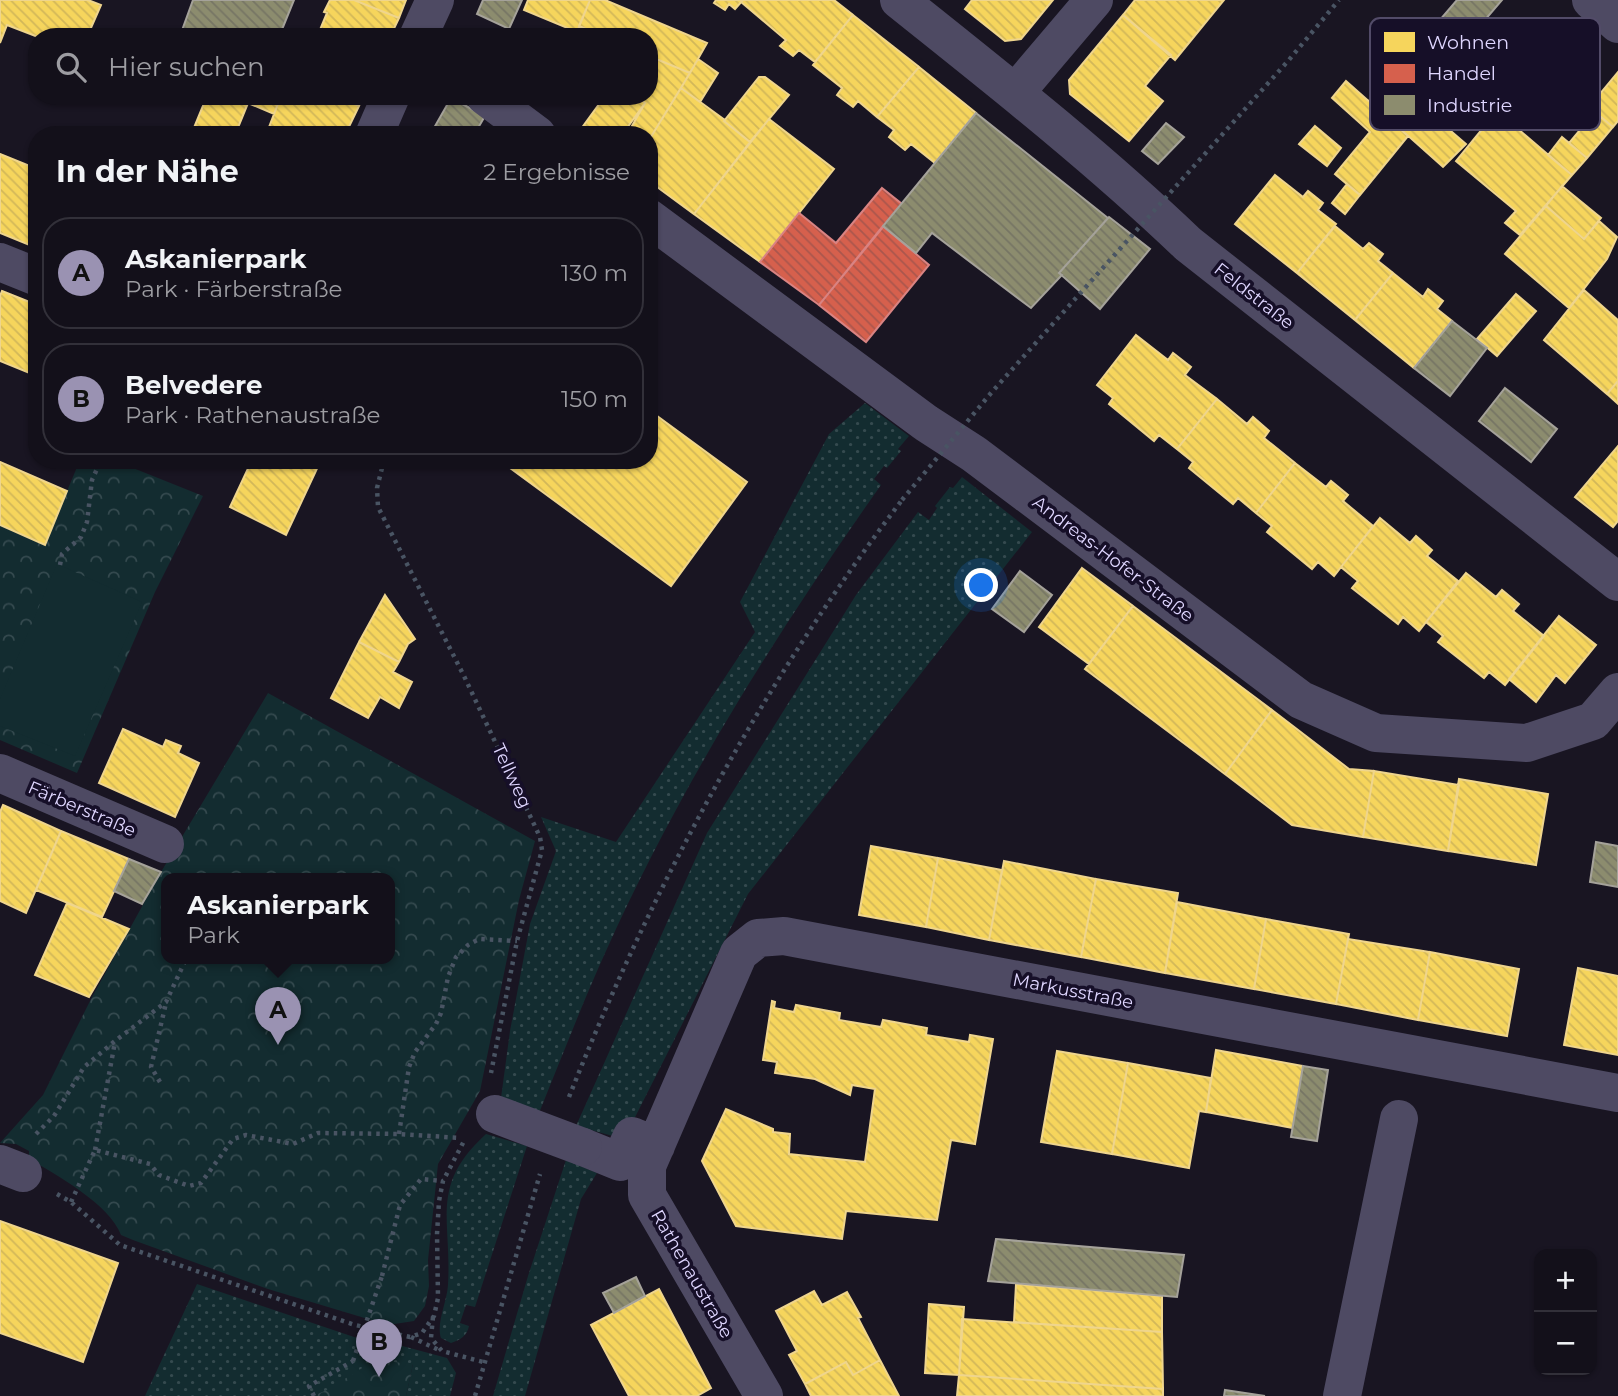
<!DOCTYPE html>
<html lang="de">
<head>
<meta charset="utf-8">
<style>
	body { margin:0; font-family:Montserrat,sans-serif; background:#201e27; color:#f1f3f6 }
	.controls { position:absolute; right:21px; bottom:21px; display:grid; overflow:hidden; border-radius:14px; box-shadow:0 2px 5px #0004 }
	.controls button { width:63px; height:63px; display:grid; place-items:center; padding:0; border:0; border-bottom:2px solid #323039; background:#13101a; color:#f1f3f6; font:35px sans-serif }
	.you { position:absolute; left:982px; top:586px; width:24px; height:24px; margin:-18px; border:5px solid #fff; border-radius:50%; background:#1a73e8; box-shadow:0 0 0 10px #1a73e833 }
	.badge { display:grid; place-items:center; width:46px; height:46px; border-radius:50%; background:#9a92b2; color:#111; font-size:23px; font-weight:700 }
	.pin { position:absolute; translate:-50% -58px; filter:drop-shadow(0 2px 4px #0008) }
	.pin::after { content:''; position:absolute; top:37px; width:24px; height:21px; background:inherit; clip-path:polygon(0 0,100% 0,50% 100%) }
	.popup { position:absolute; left:161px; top:873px; width:234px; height:91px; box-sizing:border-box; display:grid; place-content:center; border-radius:14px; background:#13101a; filter:drop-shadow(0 2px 5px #0005); font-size:23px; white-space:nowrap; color:#9d9da2 }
	.popup b { font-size:26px; color:#f1f3f6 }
	.popup::after { content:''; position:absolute; left:50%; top:100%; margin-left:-14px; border:14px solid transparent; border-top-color:#13101a }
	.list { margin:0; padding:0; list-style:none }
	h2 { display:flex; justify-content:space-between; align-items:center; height:91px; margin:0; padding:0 28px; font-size:30px }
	h2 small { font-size:23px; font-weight:400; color:#9d9da2 }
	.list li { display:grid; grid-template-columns:46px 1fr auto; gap:21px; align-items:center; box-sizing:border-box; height:112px; margin:0 14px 14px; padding:0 14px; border:2px solid #323039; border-radius:28px }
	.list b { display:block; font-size:26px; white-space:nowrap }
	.list p { margin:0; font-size:23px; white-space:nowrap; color:#9d9da2 }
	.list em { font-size:23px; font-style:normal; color:#9d9da2 }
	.icon { flex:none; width:38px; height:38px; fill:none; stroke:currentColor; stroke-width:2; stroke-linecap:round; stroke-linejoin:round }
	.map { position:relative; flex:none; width:1618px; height:1396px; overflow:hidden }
	.search { position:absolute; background:#13101a; box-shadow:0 2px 5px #0004; left:28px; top:28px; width:630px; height:77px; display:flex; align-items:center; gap:18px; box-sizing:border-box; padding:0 24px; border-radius:28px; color:#9d9da2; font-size:26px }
	.panel { position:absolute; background:#13101a; box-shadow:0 2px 5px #0004; left:28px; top:126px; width:630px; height:343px; border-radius:28px }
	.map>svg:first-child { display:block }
	.grass { fill:url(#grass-dots) }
	.park { fill:url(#park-crowns); fill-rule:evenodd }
	.pitch { fill:#132c30 }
	.homes { fill:url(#homes-back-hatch); stroke:#efd58d; stroke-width:2 }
	.shops { fill:url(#shops-back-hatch); stroke:#d98382; stroke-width:2 }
	.industry { fill:url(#industry-back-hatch); stroke:#a5a29a; stroke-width:2 }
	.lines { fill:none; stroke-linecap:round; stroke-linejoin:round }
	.path { stroke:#495463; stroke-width:4.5; stroke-dasharray:3.5 5; stroke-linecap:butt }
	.minor { stroke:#4e4a63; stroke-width:38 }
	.path-bridge { stroke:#495463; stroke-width:4.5; stroke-dasharray:3.5 5; stroke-linecap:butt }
	.minor-bridge { stroke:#4e4a63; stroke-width:38 }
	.labels { text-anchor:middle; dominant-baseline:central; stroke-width:7; stroke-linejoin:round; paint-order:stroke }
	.street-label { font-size:18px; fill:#dfd6ff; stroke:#160f28 }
	.key { fill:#160f28; stroke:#524b68; stroke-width:2 }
	.key-label { font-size:19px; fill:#dfd6ff }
</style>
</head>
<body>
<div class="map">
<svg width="1618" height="1396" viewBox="0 0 1618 1396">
	<defs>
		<pattern id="grass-dots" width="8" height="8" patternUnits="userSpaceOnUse" patternTransform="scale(1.75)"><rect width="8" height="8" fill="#132c30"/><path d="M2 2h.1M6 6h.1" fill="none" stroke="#354a4f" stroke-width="1.8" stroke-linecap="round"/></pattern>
		<pattern id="park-crowns" width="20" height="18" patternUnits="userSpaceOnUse" patternTransform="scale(1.75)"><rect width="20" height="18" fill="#132c30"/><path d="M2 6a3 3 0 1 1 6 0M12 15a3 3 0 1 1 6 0" fill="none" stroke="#354a4f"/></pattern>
		<pattern id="homes-back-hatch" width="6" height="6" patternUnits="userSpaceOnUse" patternTransform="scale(1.75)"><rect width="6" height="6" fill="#f6d55c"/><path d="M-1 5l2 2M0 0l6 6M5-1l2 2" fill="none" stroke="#d2b759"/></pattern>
		<pattern id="shops-back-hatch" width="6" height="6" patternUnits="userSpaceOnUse" patternTransform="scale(1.75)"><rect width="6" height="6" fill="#d6604d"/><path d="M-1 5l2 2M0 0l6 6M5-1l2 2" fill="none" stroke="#aa564d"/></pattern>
		<pattern id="industry-back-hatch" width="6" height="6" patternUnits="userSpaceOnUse" patternTransform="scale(1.75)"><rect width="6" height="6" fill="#8c8c6e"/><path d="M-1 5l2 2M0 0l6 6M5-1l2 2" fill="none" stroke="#767564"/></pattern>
	</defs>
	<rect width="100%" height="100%" fill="#191522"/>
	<path class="grass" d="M865,403L909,436L898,449L901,451L887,468L884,466L874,479L881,485C777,632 680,786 606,951C582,1004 561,1059 539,1113L501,1098L510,1031L530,924L556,851L541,817L616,842L755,632L740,602L829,434Z
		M962,477L1032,532L748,894L624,1139L576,1126L707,833L856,595L918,512L929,520L937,508L935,506L950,487L953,488Z
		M486,1134L527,1146L475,1307L466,1305L460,1323L469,1326C467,1336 460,1340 451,1343L441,1338C436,1323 447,1302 448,1285C452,1219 429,1186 486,1134Z
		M566,1160L597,1173L581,1199L525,1396H493L528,1276Z
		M197,1284L360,1339L395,1344L447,1358L456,1373L450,1396H406L413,1364L313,1396H145Z"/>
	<path class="park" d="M80,460H113L203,496L155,592L77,773L0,740V525L45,544Z
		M268,693L535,841L519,900L480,1091L438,1164L428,1260L429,1286L425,1306L414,1321L388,1325L268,1289L133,1240L121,1235C109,1204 57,1175 29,1159V1151L16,1144L0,1143L43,1095L91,999L161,872ZM166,879H390V959H166Z
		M375,1360L413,1364L406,1396H313L327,1390Z"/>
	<path class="pitch" d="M57,564L142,602L75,756L0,726V699Z"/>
	<path class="homes" d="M0,0H88L101,5L87,37H38L7,25L0,43Z
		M330,0H354L399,18L390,37H317L327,13L324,12Z
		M354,0H406L399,18Z
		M528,0H590L577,32L524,10Z
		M590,0H605L707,43L690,73L649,56V37H605L579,26Z
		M716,0H743L735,9L729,4L725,10L714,3Z
		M743,0H834L853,15L815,62L799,50L793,56L780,46L786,40L741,2Z
		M972,0H1053L1021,39L1005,41L965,9Z
		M1135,0H1224L1175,60L1123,15Z
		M853,15L919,67L877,117L858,101L853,107L837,95L842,88L813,65Z
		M1123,15L1171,55L1145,86L1163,101L1129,141L1070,94L1069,80Z
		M1569,28L1596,52L1545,112L1517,89Z
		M1410,55L1436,77L1416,101L1466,144L1443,167L1369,101Z
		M649,56L690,73L649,140V135L628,133L645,103L635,96H649Z
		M698,59L718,73L700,102L681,88Z
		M919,67L976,113L935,163L911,144L905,150L889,137L894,130L877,117Z
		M1618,72V121L1613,127L1589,107Z
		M759,77H765L789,95L750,142L724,121Z
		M1346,81L1408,136L1360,195L1335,174L1370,132L1332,98Z
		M681,88L725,120L724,121L750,142L694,214L649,181V140Z
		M207,96H281L274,114L248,103L235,135H191Z
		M281,96H335L359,106L345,135H266Z
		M335,96H363L359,106Z
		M605,96H635L645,103L622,135H590L581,129Z
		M1497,111L1572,175L1520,235L1505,223L1516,211L1456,161Z
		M1595,112L1613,127L1587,158L1569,143Z
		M769,119L834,169L760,262L694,214Z
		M1315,126L1341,148L1327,166L1299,144Z
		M1562,137L1587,158L1572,175L1548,155Z
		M0,154L37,169V248L0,233Z
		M1275,175L1303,197L1308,191L1323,203L1318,210L1336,224L1297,273L1235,224Z
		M1347,184L1360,195L1345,214L1332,203Z
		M1562,186L1601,218L1584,239L1546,206Z
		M1546,206L1584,239L1599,221L1617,237L1607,259L1569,308L1505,254Z
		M1335,226L1363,249L1369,243L1383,254L1378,261L1393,273L1355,320L1297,273Z
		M1393,273L1423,297L1428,289L1443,301L1437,309L1452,321L1414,368L1355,320Z
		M1584,290L1618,320V381L1607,394L1544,340Z
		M2,291L37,305V376L0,361V296Z
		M1516,294L1536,311L1497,356L1477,339Z
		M1136,335L1168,360L1173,353L1191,367L1185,375L1217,399L1177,449L1159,435L1154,441L1109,404L1113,398L1097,385Z
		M1618,381V404L1607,394Z
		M1217,399L1247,424L1253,417L1269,431L1264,438L1295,463L1256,513L1238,498L1233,504L1189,468L1193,462L1177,449Z
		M649,410L747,482L671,586L499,460H649Z
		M1618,446V521L1613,527L1575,497Z
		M252,460H321L286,535L230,507Z
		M0,462L67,491L45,545L0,525Z
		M1295,463L1326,487L1331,481L1348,495L1343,501L1373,526L1334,576L1318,562L1312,569L1267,532L1272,526L1256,513Z
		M1380,518L1410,543L1416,536L1432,550L1427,556L1458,581L1419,631L1403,617L1398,624L1352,588L1358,581L1341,567Z
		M1082,568L1133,606L1089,664L1039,627Z
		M1466,573L1496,597L1502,590L1519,604L1513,611L1544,636L1505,685L1489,672L1484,678L1438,642L1443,636L1426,622Z
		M385,595L415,639L408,644L399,662L359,642Z
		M1133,606L1272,710L1225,774L1085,669Z
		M1559,616L1596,645L1565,683L1556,675L1536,702L1509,679Z
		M359,642L399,662L393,672L412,682L399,708L380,697L368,718L331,698Z
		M1272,710L1349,769L1374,771L1363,837L1292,825L1225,774Z
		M123,729L163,747L166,740L181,746L178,753L199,763L175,817L99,783Z
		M1374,771L1459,785L1448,851L1363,837Z
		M1459,779L1548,794L1536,865L1448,851Z
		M3,805L61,831L26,913L0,901V812Z
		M61,831L129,859L102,917L36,890Z
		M871,846L938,858L926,927L859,915Z
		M938,858L1002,870L989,940L926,927Z
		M1004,861L1096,879L1081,957L989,940Z
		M1096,879L1178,893L1165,973L1081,957Z
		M1177,902L1266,919L1254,989L1165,973Z
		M67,903L129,929L89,997L35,975Z
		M1266,919L1349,934L1336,1004L1254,989Z
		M1348,939L1430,952L1418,1020L1336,1004Z
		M1430,952L1519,969L1507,1036L1418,1020Z
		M1578,968L1618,976V1055L1564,1045Z
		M772,1001L775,1002L774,1008L794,1012L796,1005L840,1013L839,1020L881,1027L883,1020L927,1028L926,1035L969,1042L970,1035L993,1039L975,1144L951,1140L937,1220L846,1211L842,1239L736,1226L702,1161L726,1109L773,1129V1132L790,1134L789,1154L865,1162L875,1089L852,1085L850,1095L815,1079L775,1073L777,1062L763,1060Z
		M1216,1050L1303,1066L1293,1128L1206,1112Z
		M1057,1051L1128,1063L1112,1154L1041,1142Z
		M1128,1063L1211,1078L1206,1112L1199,1111L1189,1168L1112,1154Z
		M0,1221L118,1263L83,1362L0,1333Z
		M1016,1284L1162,1296V1332L1014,1322Z
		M659,1289L711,1388L697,1396H629L591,1325Z
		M814,1291L822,1305L847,1292L861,1317L858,1318L880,1360L853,1375L846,1362L805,1384L789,1355L797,1351L776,1311Z
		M929,1304L964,1307L959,1375L925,1373Z
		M962,1319L1162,1332L1163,1389L959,1375Z
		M880,1360L899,1396H811L805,1384L846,1362L853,1375Z
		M959,1375L1163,1389V1396H957Z"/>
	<path class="shops" d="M882,188L902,204L819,305L760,262L799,213L836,243Z
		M883,226L929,265L866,342L819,305Z"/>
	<path class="industry" d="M193,0H294L279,37H182L180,36Z
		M483,0H522L509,29L477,14Z
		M1457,0H1502L1436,77L1410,55Z
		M451,98L485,116L474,135H430Z
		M976,113L1108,218L1059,273L1062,275L1031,308L932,233L916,253L883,226Z
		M1166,123L1184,137L1158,164L1142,151Z
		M1109,217L1150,249L1100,309L1059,273Z
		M1452,321L1487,348L1450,396L1414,368Z
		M1505,388L1557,429L1531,462L1479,421Z
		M1020,571L1052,595L1024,632L992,609Z
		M1596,842L1618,846V887L1590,882Z
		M129,859L161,872L142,904L114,891Z
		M1303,1066L1328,1070L1317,1141L1291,1137Z
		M996,1239L1184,1255L1177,1297L988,1281Z
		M636,1277L645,1296L614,1313L603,1293Z
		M1225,1390L1265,1396H1224Z"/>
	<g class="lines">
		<path class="path" d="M384,460L377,488L378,507L464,676L540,837L542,850L517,941L491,1073
			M60,565L62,554L81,537L87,522L92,480L101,460
			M160,1082L151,1067L166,1003
			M569,1097C653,885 764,681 902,500
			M36,1134L54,1116L84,1067L115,1041L166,1002L186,959
			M399,1134L409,1067L415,1052L436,1024L441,1013L448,977L456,957L468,945L479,939L517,941
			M95,1150L115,1042
			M57,1194L71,1202L120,1245L355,1325L410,1337L422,1333L434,1316L438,1298L437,1234L439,1201L443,1181L464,1141
			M71,1202L95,1150L150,1164L159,1175L189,1186L201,1183L233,1139L246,1135L293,1144L318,1133L399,1134L461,1138
			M382,1276L400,1205L421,1179L443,1181
			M433,1317L431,1338L442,1351L483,1362
			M411,1337L441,1351
			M314,1396L309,1386L353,1361
			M475,1396L540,1174"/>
		<path class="minor" d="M899,0C998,79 1097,157 1188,244L1618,582
			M1591,0L1618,24
			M418,37L435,0
			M1016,92L1094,0
			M485,96L537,135
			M374,135L391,96
			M649,218L926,423L974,454L1301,700L1376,733L1527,743L1593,721L1618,692
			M0,262L37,277
			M0,773L165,844
			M583,1147L620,1162L632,1136L656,1146
			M0,1164L23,1173
			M764,1396L647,1195V1166L739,953L758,938L784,936L1618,1093
			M1342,1396L1399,1119"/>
		<path class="path-bridge" d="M902,500L991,393L1288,61L1339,0
			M353,1361L382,1276"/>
		<path class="minor-bridge" d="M495,1114L583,1147"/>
	</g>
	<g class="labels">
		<g class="street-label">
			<text transform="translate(1254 296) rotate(38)">Feldstraße</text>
			<text transform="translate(1113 559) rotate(37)">Andreas-Hofer-Straße</text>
			<text transform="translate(512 776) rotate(65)">Tellweg</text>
			<text transform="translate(82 809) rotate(23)">Färberstraße</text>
			<text transform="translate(1073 991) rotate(11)">Markusstraße</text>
			<text transform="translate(692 1274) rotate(60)">Rathenaustraße</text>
		</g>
	</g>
	<rect x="1370" y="18" width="230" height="112" rx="10" class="key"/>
	<rect x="1384" y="32" width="31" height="20" fill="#f6d55c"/>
	<rect x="1384" y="64" width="31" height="19" fill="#d6604d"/>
	<rect x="1384" y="95" width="31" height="20" fill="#8c8c6e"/>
	<g class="key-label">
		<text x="1427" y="49">Wohnen</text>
		<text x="1427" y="80">Handel</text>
		<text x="1427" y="112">Industrie</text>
	</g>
</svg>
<div class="controls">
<button>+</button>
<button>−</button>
</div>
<div class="you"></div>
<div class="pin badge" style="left:278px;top:1045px">A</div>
<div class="popup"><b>Askanierpark</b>Park</div>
<div class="pin badge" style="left:379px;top:1377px">B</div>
<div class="search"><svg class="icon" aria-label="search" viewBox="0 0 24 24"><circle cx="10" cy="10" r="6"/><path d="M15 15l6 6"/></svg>Hier suchen</div>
<section class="panel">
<h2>In der Nähe<small>2 Ergebnisse</small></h2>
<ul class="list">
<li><span class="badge">A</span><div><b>Askanierpark</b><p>Park · Färberstraße</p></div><em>130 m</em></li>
<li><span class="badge">B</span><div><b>Belvedere</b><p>Park · Rathenaustraße</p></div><em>150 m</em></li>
</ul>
</section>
</div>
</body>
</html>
